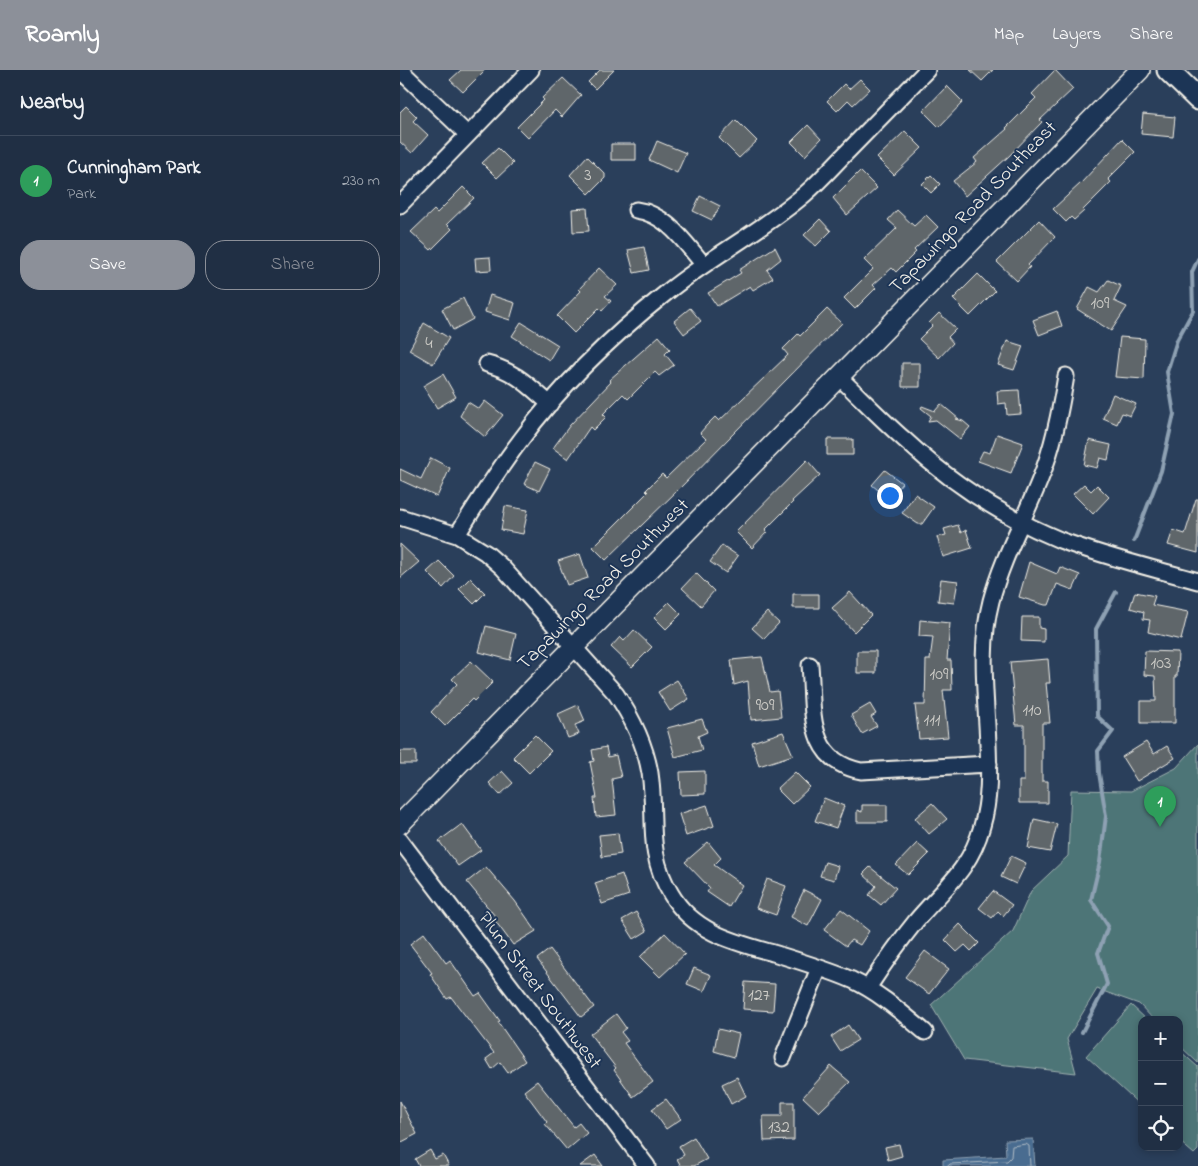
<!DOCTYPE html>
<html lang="en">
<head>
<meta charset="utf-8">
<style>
	body { margin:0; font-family:"Indie Flower",sans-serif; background:#28374b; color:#f1f3f6 }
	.controls { position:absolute; right:15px; bottom:15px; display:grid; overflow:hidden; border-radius:10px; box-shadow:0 2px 8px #0003 }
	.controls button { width:45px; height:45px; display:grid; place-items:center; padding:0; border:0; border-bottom:1px solid #3d4a5d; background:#202f44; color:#f1f3f6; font:25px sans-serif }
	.you { position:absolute; left:489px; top:425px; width:18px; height:18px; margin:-12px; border:4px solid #fff; border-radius:50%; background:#1a73e8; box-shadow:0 0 0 8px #1a73e833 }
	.badge { display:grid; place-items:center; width:32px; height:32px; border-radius:50%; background:#8c9099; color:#fff; font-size:16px; font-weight:700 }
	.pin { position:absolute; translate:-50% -41px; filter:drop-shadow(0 1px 2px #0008) }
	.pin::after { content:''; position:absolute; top:26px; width:18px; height:15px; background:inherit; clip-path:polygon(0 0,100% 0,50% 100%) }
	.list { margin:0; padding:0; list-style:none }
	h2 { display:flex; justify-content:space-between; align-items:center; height:65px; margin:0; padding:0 20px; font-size:21px }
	h2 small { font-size:16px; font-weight:400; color:#a2a9b2 }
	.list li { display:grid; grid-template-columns:32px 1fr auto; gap:15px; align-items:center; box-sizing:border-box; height:90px; padding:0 20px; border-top:1px solid #3d4a5d }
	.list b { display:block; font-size:19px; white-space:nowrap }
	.list p { margin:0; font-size:16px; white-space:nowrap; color:#a2a9b2 }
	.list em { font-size:16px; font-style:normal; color:#a2a9b2 }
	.actions { display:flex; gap:10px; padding:15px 20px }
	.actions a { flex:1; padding:11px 0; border:1px solid #8c9099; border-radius:20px; text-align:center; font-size:18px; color:#8c9099 }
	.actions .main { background:#8c9099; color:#fff }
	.icon { flex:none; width:28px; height:28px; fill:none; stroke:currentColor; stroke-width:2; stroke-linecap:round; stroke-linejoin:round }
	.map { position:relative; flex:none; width:798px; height:1096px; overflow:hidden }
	header { display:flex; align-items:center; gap:30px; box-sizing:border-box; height:70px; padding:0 25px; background:#8c9099; color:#fff }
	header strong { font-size:24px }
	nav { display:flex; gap:28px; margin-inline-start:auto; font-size:18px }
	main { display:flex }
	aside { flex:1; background:#202f44 }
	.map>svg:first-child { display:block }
	.green { fill:#4d7477; stroke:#a0b2b0 }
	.water { fill:#4a6c90; stroke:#8ea1b3 }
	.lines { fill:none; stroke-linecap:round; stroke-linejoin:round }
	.shore { stroke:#b0bcc5; stroke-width:1 }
	.stream { stroke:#8ea1b3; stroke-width:4 }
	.building { fill:#5f666b; stroke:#f4f1e8 }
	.minor-casing { stroke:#f4f1e8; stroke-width:19 }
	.tertiary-casing { stroke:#f4f1e8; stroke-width:22 }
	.secondary-casing { stroke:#f4f1e8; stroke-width:25 }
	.minor { stroke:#1d3557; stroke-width:15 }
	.tertiary { stroke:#1d3557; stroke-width:19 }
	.secondary { stroke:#1d3557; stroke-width:21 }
	.labels { text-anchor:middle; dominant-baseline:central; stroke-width:4; stroke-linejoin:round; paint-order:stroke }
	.number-label { font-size:18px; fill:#cfcec9 }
	.street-label { font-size:20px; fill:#f4f1e8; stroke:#1d3557 }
</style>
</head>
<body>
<header>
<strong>Roamly</strong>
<nav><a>Map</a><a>Layers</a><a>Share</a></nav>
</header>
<main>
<aside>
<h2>Nearby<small></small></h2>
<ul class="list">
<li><span class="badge" style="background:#2e9e5b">1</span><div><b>Cunningham Park</b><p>Park</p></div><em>230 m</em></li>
</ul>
<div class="actions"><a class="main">Save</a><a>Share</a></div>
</aside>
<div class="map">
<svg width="798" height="1096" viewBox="0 0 798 1096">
	<rect width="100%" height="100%" fill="#2a3f5b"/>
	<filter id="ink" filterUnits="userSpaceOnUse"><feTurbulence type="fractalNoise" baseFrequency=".02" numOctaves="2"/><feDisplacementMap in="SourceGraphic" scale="10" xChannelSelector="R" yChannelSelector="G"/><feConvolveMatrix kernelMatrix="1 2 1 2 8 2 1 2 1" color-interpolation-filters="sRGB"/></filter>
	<g filter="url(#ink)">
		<path class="green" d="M798,674V993L779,975V950H754L739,934L697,919L667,969L676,1003L564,990L531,935L613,861L631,821L668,786L671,720L731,721L776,698Z
			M731,935L747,950H742V1037L686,986Z
			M779,980L798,997V1080L794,1084L779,1071Z"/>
		<path class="water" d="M633,1069L635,1096H543V1090L606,1086L605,1070Z"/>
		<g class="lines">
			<path class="shore" d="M548,1096L550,1094L607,1091L611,1087L612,1076L626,1074L629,1076L630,1096"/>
			<path class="stream" d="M734,471L761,401L774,344L767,302L777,270L793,241L792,202L798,189
				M682,962L707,914L698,883L708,856L691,830L700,792L706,746L699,703L698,681L713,661L697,646L696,559L716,522"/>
		</g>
		<path class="building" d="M61,0H85L63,22L50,10Z
			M200,0H214L195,19L188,12Z
			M570,0H593L582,11Z
			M655,0L673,19L640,50L642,52L609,86L565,126L553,111L577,92L574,88L607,59L606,58L636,28L632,24Z
			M163,8L181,25L162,47L155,40L128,68L117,57L144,30L142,28Z
			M460,9L470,19L453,35L448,30L437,41L427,31L444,14L449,19Z
			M547,16L563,32L539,57L523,41Z
			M6,36L17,47L13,51L28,65L12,83L0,72V42Z
			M743,44L775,47L773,67L741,64Z
			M336,50L357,71L339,88L319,68Z
			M408,55L421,69L405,86L391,72Z
			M505,61L522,78L494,105L477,88Z
			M722,69L735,82L708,109L711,112L683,140L684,141L674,150L671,147L666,152L653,139L681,113Z
			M257,71L286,83L277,103L249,90Z
			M211,74H236V90H211Z
			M98,78L113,93L97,108L82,93Z
			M187,86L205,104V108L189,124L170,105Z
			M460,101L477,118L447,145L433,128Z
			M531,105L540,114L531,123L522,114Z
			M63,117L74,128L47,154L52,159L31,180L11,162L34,140L37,143Z
			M300,126L320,136L312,150L293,141Z
			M187,138L189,161L173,162L172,139Z
			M497,140L514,156L526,145L538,157L514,180L516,182L496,202L492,198L473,215L476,218L455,239L444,228L473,199L464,190L497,158L488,150Z
			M420,149L431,161L416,176L404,165Z
			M639,150L655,167L628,195L630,197L617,211L597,192Z
			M244,177L249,200L234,203L228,180Z
			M375,177L381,189L367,200L373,208L353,220L350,216L317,236L308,223L341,203L339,200Z
			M90,187L91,200L76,201L75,188Z
			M199,198L217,215L205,226L211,231L202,241L199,238L174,263L157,246L181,221L179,219Z
			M578,204L595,221L570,246L553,229Z
			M708,210L721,216L714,231L727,237L711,261L677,239L689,217L699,222Z
			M90,225L115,233L110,250L85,242Z
			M63,228L73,249L53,260L42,239Z
			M290,238L301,251L284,264L274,251Z
			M427,239L442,253L278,420L206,490L193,477L248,422L246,420L262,404L266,408L306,369L300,363L306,356L315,347L319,351L388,285L383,279L398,264L400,266Z
			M657,241L662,256L639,265L633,250Z
			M539,243L556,259L548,267L553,273L539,288L519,269L532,256L529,253Z
			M121,252L158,275L149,290L112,266Z
			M24,253L49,268L33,294L9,280Z
			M259,266L270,279L265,284L274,295L259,306L255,302L228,329L223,324L203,344L206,347L193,360L190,357L168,389L153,378L170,355L211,312L209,310Z
			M720,267L745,269L744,309L715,307Z
			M607,271L623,276L614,300L598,295Z
			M502,293H520V317H502Z
			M43,304L56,327L37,338L23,316Z
			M619,320L621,344L607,345L606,333L598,334L597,321Z
			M713,324L736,334L730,346L722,343L717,354L703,348Z
			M85,331L103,345L85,367L60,346L68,332L79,339Z
			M541,334L559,349H556L563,351L570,357L560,369L536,350L528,351L531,346L521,338L522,336L535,341Z
			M597,364L623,373L611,403L578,391L583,381L590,383Z
			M427,369H453V385H427Z
			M689,370L711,375L708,390L700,388L697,398L684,395Z
			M31,388L50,398L37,427L0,410V399L21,409Z
			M407,390L420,405L392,431L393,432L365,460L367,462L352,478L336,462Z
			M135,392L150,399L139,421L124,414Z
			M485,400L502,413L489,429L472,415Z
			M684,414L691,421L697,415L709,427L693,444L673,424Z
			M515,424L534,437L522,454H518L502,443Z
			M796,429H798V483L768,475L773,460L785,464Z
			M105,436L128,440L123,464L101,460Z
			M558,455L561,463L566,460L572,478L543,487L537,467L546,465L544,459Z
			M0,474L19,492L0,508Z
			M322,475L338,486L326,503L310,492Z
			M180,484L188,508L167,515L158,491Z
			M39,491L54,506L43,518L27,502Z
			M629,492L657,504L660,497L680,505L673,520L657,514L649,535H645L619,527Z
			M296,503L314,521L301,536L282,518Z
			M70,508L85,523L74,534L59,519Z
			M541,509L558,511L554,533L538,531Z
			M450,522L471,545L454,562L432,538Z
			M735,522L755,526L752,535L788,542L781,570L748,562L750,550L743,549L744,542L730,538Z
			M393,524H419V538H393Z
			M269,532L281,544L266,559L254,547Z
			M367,542L379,553L364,569L352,558Z
			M622,547H639V558L644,559V572L621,571Z
			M520,550L550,553L547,590H551L552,620H543L548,667L519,669L515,635H525L526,590H530L533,567L519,566Z
			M86,556L116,564L110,590L79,582Z
			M234,560L252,577L232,597L211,577L220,567L224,571Z
			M457,581H476V603H457Z
			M745,581L778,582L777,606H775V653H741V631H756L755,606L744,605Z
			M362,587L370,622L378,621L381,647L351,650L348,611L334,615L331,590Z
			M648,589L650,613H646L650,653H642V711H648V733H619V711H624V655H616L610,592Z
			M71,591L93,612L74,631L72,629L45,656L31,642L57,614L52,609Z
			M277,610L289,629L270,641L258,622Z
			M470,634L476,644L471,647L477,656L462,664L451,645Z
			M178,635L185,651L175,655L179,664L168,668L158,644Z
			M302,649L307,662L298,666L302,680L275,687L267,658Z
			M383,662L393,685L359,696L352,672Z
			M135,665L151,681L129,703L113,687Z
			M746,672L754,684L767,676L775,688L737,711L722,687Z
			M206,677L208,687L216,685L221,707L212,709L216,745L196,747L194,728H197L190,692L194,691L192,680Z
			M0,681H16V694H0Z
			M102,701L113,713L100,725L89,713Z
			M305,701V724L281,725L280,702Z
			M395,702L410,717L392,734L377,719Z
			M424,728L444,736L436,758L415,751Z
			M532,733L547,749L529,764L515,748Z
			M307,735L314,756L286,766L279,744Z
			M462,735H487V752H457V740L462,742Z
			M634,749L657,754L650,782L628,778Z
			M62,754L81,780L58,796L39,771Z
			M218,763L221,784L202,787L199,765Z
			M308,772L321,788L314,795L342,815L329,837L307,822L310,818L285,792Z
			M517,773L529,784L508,805L496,795Z
			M611,786L626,793L616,814L601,807Z
			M425,792L438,796L434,810L420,806Z
			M86,797L115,831L136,861L113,875L93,848L95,846L67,812Z
			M470,797L496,818L481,835L469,825L476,816L463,804Z
			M222,804L229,825L202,834L195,813Z
			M367,809L386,816L376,845L356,838Z
			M404,820L422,829L408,856L391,847Z
			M593,821L612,835L603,846L598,841L592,848L579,838Z
			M441,839L469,861L460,875L451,870L446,876L424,860Z
			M236,842L247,861L234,869L222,850Z
			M560,854L579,873L571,881L565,875L557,882L545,870Z
			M24,863L46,893L50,890L75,926L80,923L100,951L98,952L125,991L108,1003L100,992L92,999L86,989L94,983L51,927L47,929L30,904L32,903L10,874Z
			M265,863L285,884L260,907L240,887Z
			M150,879L194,937L181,947L137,889Z
			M525,881L549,899L529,924L505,907Z
			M294,898L311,905L304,921L287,914Z
			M345,912L375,914L373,941L343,939Z
			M216,944L226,958L221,962L228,971L224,973L253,1012L233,1027L214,1000L216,998L190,964Z
			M448,955L458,970L440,981L431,967Z
			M318,959L339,964L334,987L314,981Z
			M431,996L450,1012L419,1042L403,1027Z
			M337,1007L346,1026L331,1034L322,1014Z
			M137,1011L174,1057L179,1053L187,1063L167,1080L145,1054L147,1052L124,1021Z
			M266,1029L281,1049L266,1059L252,1039Z
			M0,1031L17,1064L0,1073Z
			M382,1032H394V1070L364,1071L363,1046H382Z
			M294,1067L307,1089L294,1096H281L277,1089L284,1085L279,1076Z
			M499,1074L502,1086L488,1090L485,1077Z
			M30,1080L35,1089L43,1085L49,1096H19L15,1089Z
			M195,1085L203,1096H180Z"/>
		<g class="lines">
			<g class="minor-casing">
				<path id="minor" d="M0,0L68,65
					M0,135L131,0
					M236,140C267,144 285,173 304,195
					M87,294C115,301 128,315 150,334
					M439,307C461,328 482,350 505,370C550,412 604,447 660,470C705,487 752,498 798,511
					M0,447L57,465L86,483L102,497L216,624C233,649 245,674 250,703C257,749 245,781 271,824C293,862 334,872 373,883C399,891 426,899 452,910C480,923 502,943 525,962
					M57,465C77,433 97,401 120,371C161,315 212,266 266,223C310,187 362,161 405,124C420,111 434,95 448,81C474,54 501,27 527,0
					M410,595C414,639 405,690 461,701L589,694
					M0,770L247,1096
					M468,918C483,895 499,872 516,851C544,818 570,800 582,756C590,729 589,702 588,674C586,626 579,577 591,531C602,489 623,452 639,412C653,378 660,342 666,306
					M383,988L419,898"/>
			</g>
			<g class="tertiary-casing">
				<path id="tertiary" d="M0,754L740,0"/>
			</g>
			<g class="secondary-casing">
				<path id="secondary" d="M768,0L798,29"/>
			</g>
			<use href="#minor" class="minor"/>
			<use href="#tertiary" class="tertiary"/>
			<use href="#secondary" class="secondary"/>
		</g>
	</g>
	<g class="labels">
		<g class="number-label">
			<text x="188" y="106">3</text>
			<text x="700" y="234">109</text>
			<text x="29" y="274">4</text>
			<text x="761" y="594">103</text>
			<text x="539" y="605">109</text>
			<text x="365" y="636">909</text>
			<text x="632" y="641">110</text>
			<text x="532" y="651">111</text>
			<text x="359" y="926">127</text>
			<text x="379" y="1058">132</text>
		</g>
		<g class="street-label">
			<text transform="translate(574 138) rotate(-46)">Tapawingo Road Southeast</text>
			<text transform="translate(204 515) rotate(-45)">Tapawingo Road Southwest</text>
			<text transform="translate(139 921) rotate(53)">Plum Street Southwest</text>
		</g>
	</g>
</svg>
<div class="controls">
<button>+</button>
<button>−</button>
<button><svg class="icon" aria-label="locate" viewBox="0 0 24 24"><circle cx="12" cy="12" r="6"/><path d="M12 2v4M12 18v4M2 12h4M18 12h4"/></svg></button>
</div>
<div class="you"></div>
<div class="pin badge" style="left:760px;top:757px;background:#2e9e5b">1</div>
</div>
</main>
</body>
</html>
